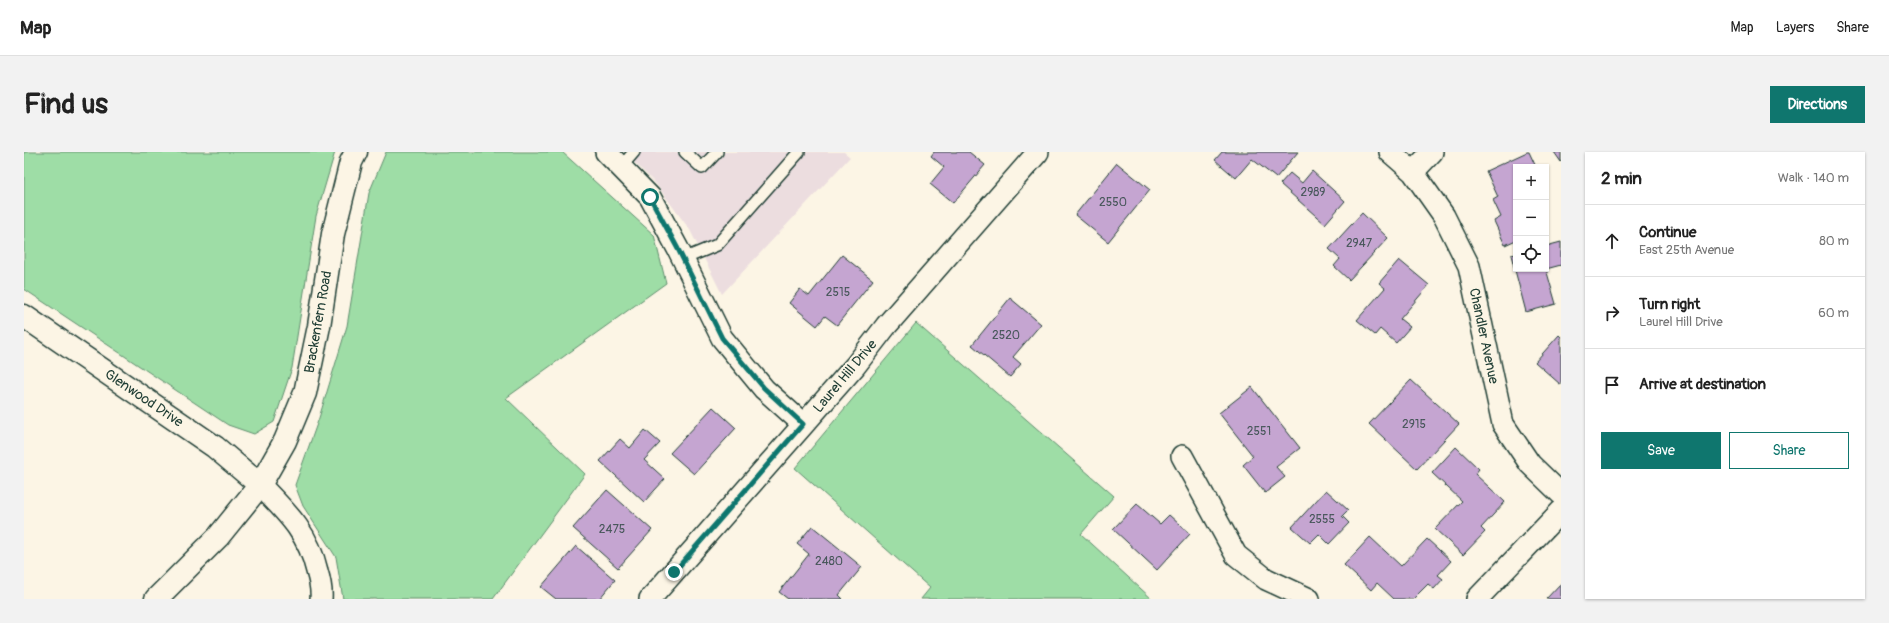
<!DOCTYPE html>
<html lang="en">
<head>
<meta charset="utf-8">
<style>
	body { margin:0; font-family:Pangolin,sans-serif; background:#f2f2f2; color:#222 }
	.controls { position:absolute; right:12px; top:12px; display:grid; overflow:hidden; border-radius:0px; box-shadow:0 1px 3px #0004 }
	.controls button { width:36px; height:36px; display:grid; place-items:center; padding:0; border:0; border-bottom:1px solid #e0e0e0; background:#fff; color:#222; font:20px sans-serif }
	.stop { position:absolute; width:12px; height:12px; margin:-9px; border:3px solid #0f766e; border-radius:50%; background:#fff }
	.stop.end { background:#0f766e; border-color:#fff; box-shadow:0 1px 4px #0008 }
	.list { margin:0; padding:0; list-style:none }
	h2 { display:flex; justify-content:space-between; align-items:center; height:52px; margin:0; padding:0 16px; font-size:17px }
	h2 small { font-size:13px; font-weight:400; color:#767676 }
	.list li { display:grid; grid-template-columns:26px 1fr auto; gap:12px; align-items:center; box-sizing:border-box; height:72px; padding:0 16px; border-top:1px solid #e0e0e0 }
	.list b { display:block; font-size:15px; white-space:nowrap }
	.list p { margin:0; font-size:13px; white-space:nowrap; color:#767676 }
	.list em { font-size:13px; font-style:normal; color:#767676 }
	.actions { display:flex; gap:8px; padding:12px 16px }
	.actions a { flex:1; padding:9px 0; border:1px solid #0f766e; border-radius:0px; text-align:center; font-size:14px; color:#0f766e }
	.actions .main { background:#0f766e; color:#fff }
	.icon { flex:none; width:22px; height:22px; fill:none; stroke:currentColor; stroke-width:2; stroke-linecap:round; stroke-linejoin:round }
	.map { position:relative; flex:none; width:1537px; height:447px; overflow:hidden; border-radius:0px }
	header { display:flex; align-items:center; gap:24px; box-sizing:border-box; height:56px; padding:0 20px; background:#fff; border-bottom:1px solid #e0e0e0 }
	header strong { font-size:19px }
	nav { display:flex; gap:22px; margin-inline-start:auto; font-size:14px }
	.intro { display:flex; align-items:center; justify-content:space-between; box-sizing:border-box; height:96px; padding:0 24px }
	h1 { margin:0; font-size:28px }
	.button { padding:10px 18px; border-radius:0px; background:#0f766e; color:#fff; font-size:14px; font-weight:700 }
	main { display:flex; gap:24px; padding:0 24px }
	aside { flex:1; background:#fff; border-radius:0px; box-shadow:0 1px 3px #0004 }
	.map>svg:first-child { display:block }
	.built { fill:#ecdddf }
	.green { fill:#9edda6; stroke:#5e8d6d }
	.building { fill:#c5a5d1; stroke:#1f3d34 }
	.lines { fill:none; stroke-linecap:round; stroke-linejoin:round }
	.lane-casing { stroke:#1f3d34; stroke-width:14 }
	.street-casing { stroke:#1f3d34; stroke-width:24 }
	.secondary-casing { stroke:#1f3d34; stroke-width:25 }
	.lane { stroke:#fcf5e5; stroke-width:11 }
	.street { stroke:#fcf5e5; stroke-width:21 }
	.secondary { stroke:#fcf5e5; stroke-width:22 }
	.route { stroke:#0f766e; stroke-width:5 }
	.labels { text-anchor:middle; dominant-baseline:central; stroke-width:4; stroke-linejoin:round; paint-order:stroke }
	.number-label { font-size:12px; fill:#48575b }
	.street-label { font-size:14px; fill:#1f3d34; stroke:#fcf5e5 }
</style>
</head>
<body>
<header>
<strong>Map</strong>
<nav><a>Map</a><a>Layers</a><a>Share</a></nav>
</header>
<div class="intro"><h1>Find us</h1><a class="button">Directions</a></div>
<main>
<div class="map">
<svg width="1537" height="447" viewBox="0 0 1537 447">
	<rect width="100%" height="100%" fill="#fcf5e5"/>
	<filter id="ink" filterUnits="userSpaceOnUse"><feTurbulence type="fractalNoise" baseFrequency=".025" numOctaves="2"/><feDisplacementMap in="SourceGraphic" scale="8" xChannelSelector="R" yChannelSelector="G"/><feConvolveMatrix kernelMatrix="1 2 1 2 8 2 1 2 1" color-interpolation-filters="sRGB"/></filter>
	<g filter="url(#ink)">
		<path class="built" d="M600,0H820L826,5L698,142L666,78L632,32Z"/>
		<path class="green" d="M0,0H311L292,64L268,216L250,270L230,282L204,273L0,137Z
			M362,0H538L630,83L642,131L482,246L561,322L469,447H319L312,405L279,354L271,333L295,266L323,174L345,41Z
			M892,171L1090,344L1057,382L1128,447H897L906,436L771,316Z"/>
		<path class="building" d="M910,0H945L961,13L929,51L906,32L920,15L907,4Z
			M1198,0H1274L1252,26L1228,7L1212,26L1191,8Z
			M1503,0H1505L1512,15H1492V88L1481,93L1470,69L1477,65L1469,48L1474,45L1462,19Z
			M1530,0H1537V10Z
			M1093,11L1126,38L1084,90L1051,63Z
			M1288,19L1321,49L1301,72L1256,32L1266,21L1278,31Z
			M1338,61L1364,86L1325,128L1310,114L1316,107L1305,97Z
			M1537,90V113L1522,117L1532,152L1502,160L1487,103L1492,102V117H1522V94Z
			M818,103L849,128L813,173L801,164L793,174L765,151L776,137L785,144Z
			M1375,108L1405,133L1376,167L1386,175L1372,191L1356,177L1351,183L1333,168L1361,136L1355,131Z
			M986,146L1017,172L989,205L997,212L986,225L948,193Z
			M1535,183L1537,185V233L1511,210Z
			M1387,228L1435,272L1393,317L1345,272Z
			M1228,235L1276,296L1252,315L1261,325L1241,341L1219,313L1229,304L1195,261Z
			M689,255L712,276L670,322L646,301Z
			M621,278L636,291L620,308L641,327L620,350L576,309L596,287L606,296Z
			M1432,295L1455,317L1451,322L1481,350L1457,376L1461,380L1439,403L1411,377L1438,349L1408,321Z
			M583,338L628,378L594,416L549,376Z
			M1302,338L1324,358L1318,364L1325,371L1305,392L1295,382L1286,391L1268,375Z
			M1113,352L1136,372L1145,363L1166,382L1133,418L1089,377Z
			M788,374L838,415L815,443L819,447H764L755,440L785,402L773,392Z
			M1346,385L1377,414L1403,387L1427,409L1414,423L1419,427L1410,437L1404,432L1389,447H1370L1353,431L1347,438L1320,413Z
			M552,394L591,428L575,447H532L517,435Z
			M1537,431V447H1522Z"/>
		<g class="lines">
			<g class="lane-casing">
				<path id="lane" d="M661,0L678,16L693,0
					M597,15L610,0
					M659,107L693,93L775,0"/>
			</g>
			<g class="street-casing">
				<path id="street" d="M582,0L626,45L654,97L698,186L740,237L779,272
					M1366,0L1389,20L1420,64L1445,114L1479,272L1506,312L1537,342
					M1389,20L1408,0
					M1158,304L1212,403L1242,427L1285,447
					M236,333C263,361 284,380 293,419C296,429 298,437 297,447
					M626,447L831,214L862,174L1014,0
					M1453,447L1537,359"/>
			</g>
			<g class="secondary-casing">
				<path id="secondary" d="M0,164L191,295L236,333
					M132,447L194,385L236,333L261,289L281,241L295,174L309,82L327,10L332,0"/>
			</g>
			<use href="#lane" class="lane"/>
			<use href="#street" class="street"/>
			<use href="#secondary" class="secondary"/>
		</g>
	</g>
	<g class="lines" filter="url(#ink)">
		<path class="route" d="M626,45L654,97L698,186L740,236L779,272L650,420"/>
	</g>
	<g class="labels">
		<g class="number-label">
			<text x="1289" y="40">2989</text>
			<text x="1089" y="50">2550</text>
			<text x="1335" y="91">2947</text>
			<text x="814" y="140">2515</text>
			<text x="982" y="183">2520</text>
			<text x="1390" y="272">2915</text>
			<text x="1235" y="279">2551</text>
			<text x="1298" y="367">2555</text>
			<text x="588" y="377">2475</text>
			<text x="805" y="409">2480</text>
		</g>
		<g class="street-label">
			<text transform="translate(294 170) rotate(-80)">Brackenfern Road</text>
			<text transform="translate(1460 184) rotate(78)">Chandler Avenue</text>
			<text transform="translate(821 224) rotate(-50)">Laurel Hill Drive</text>
			<text transform="translate(120 246) rotate(34)">Glenwood Drive</text>
		</g>
	</g>
</svg>
<div class="controls">
<button>+</button>
<button>−</button>
<button><svg class="icon" aria-label="locate" viewBox="0 0 24 24"><circle cx="12" cy="12" r="6"/><path d="M12 2v4M12 18v4M2 12h4M18 12h4"/></svg></button>
</div>
<div class="stop" style="left:626px;top:45px"></div>
<div class="stop end" style="left:650px;top:420px"></div>
</div>
<aside>
<h2>2 min<small>Walk · 140 m</small></h2>
<ul class="list">
<li><svg class="icon" aria-label="ahead" viewBox="0 0 24 24"><path d="M12 20V5M6 11l6-6 6 6"/></svg><div><b>Continue</b><p>East 25th Avenue</p></div><em>80 m</em></li>
<li><svg class="icon" aria-label="right" viewBox="0 0 24 24"><path d="M7 20v-9h11M14 6l5 5-5 5"/></svg><div><b>Turn right</b><p>Laurel Hill Drive</p></div><em>60 m</em></li>
<li><svg class="icon" aria-label="arrive" viewBox="0 0 24 24"><path d="M6 21V4h12l-3 4 3 4H6"/></svg><div><b>Arrive at destination</b></div></li>
</ul>
<div class="actions"><a class="main">Save</a><a>Share</a></div>
</aside>
</main>
</body>
</html>
